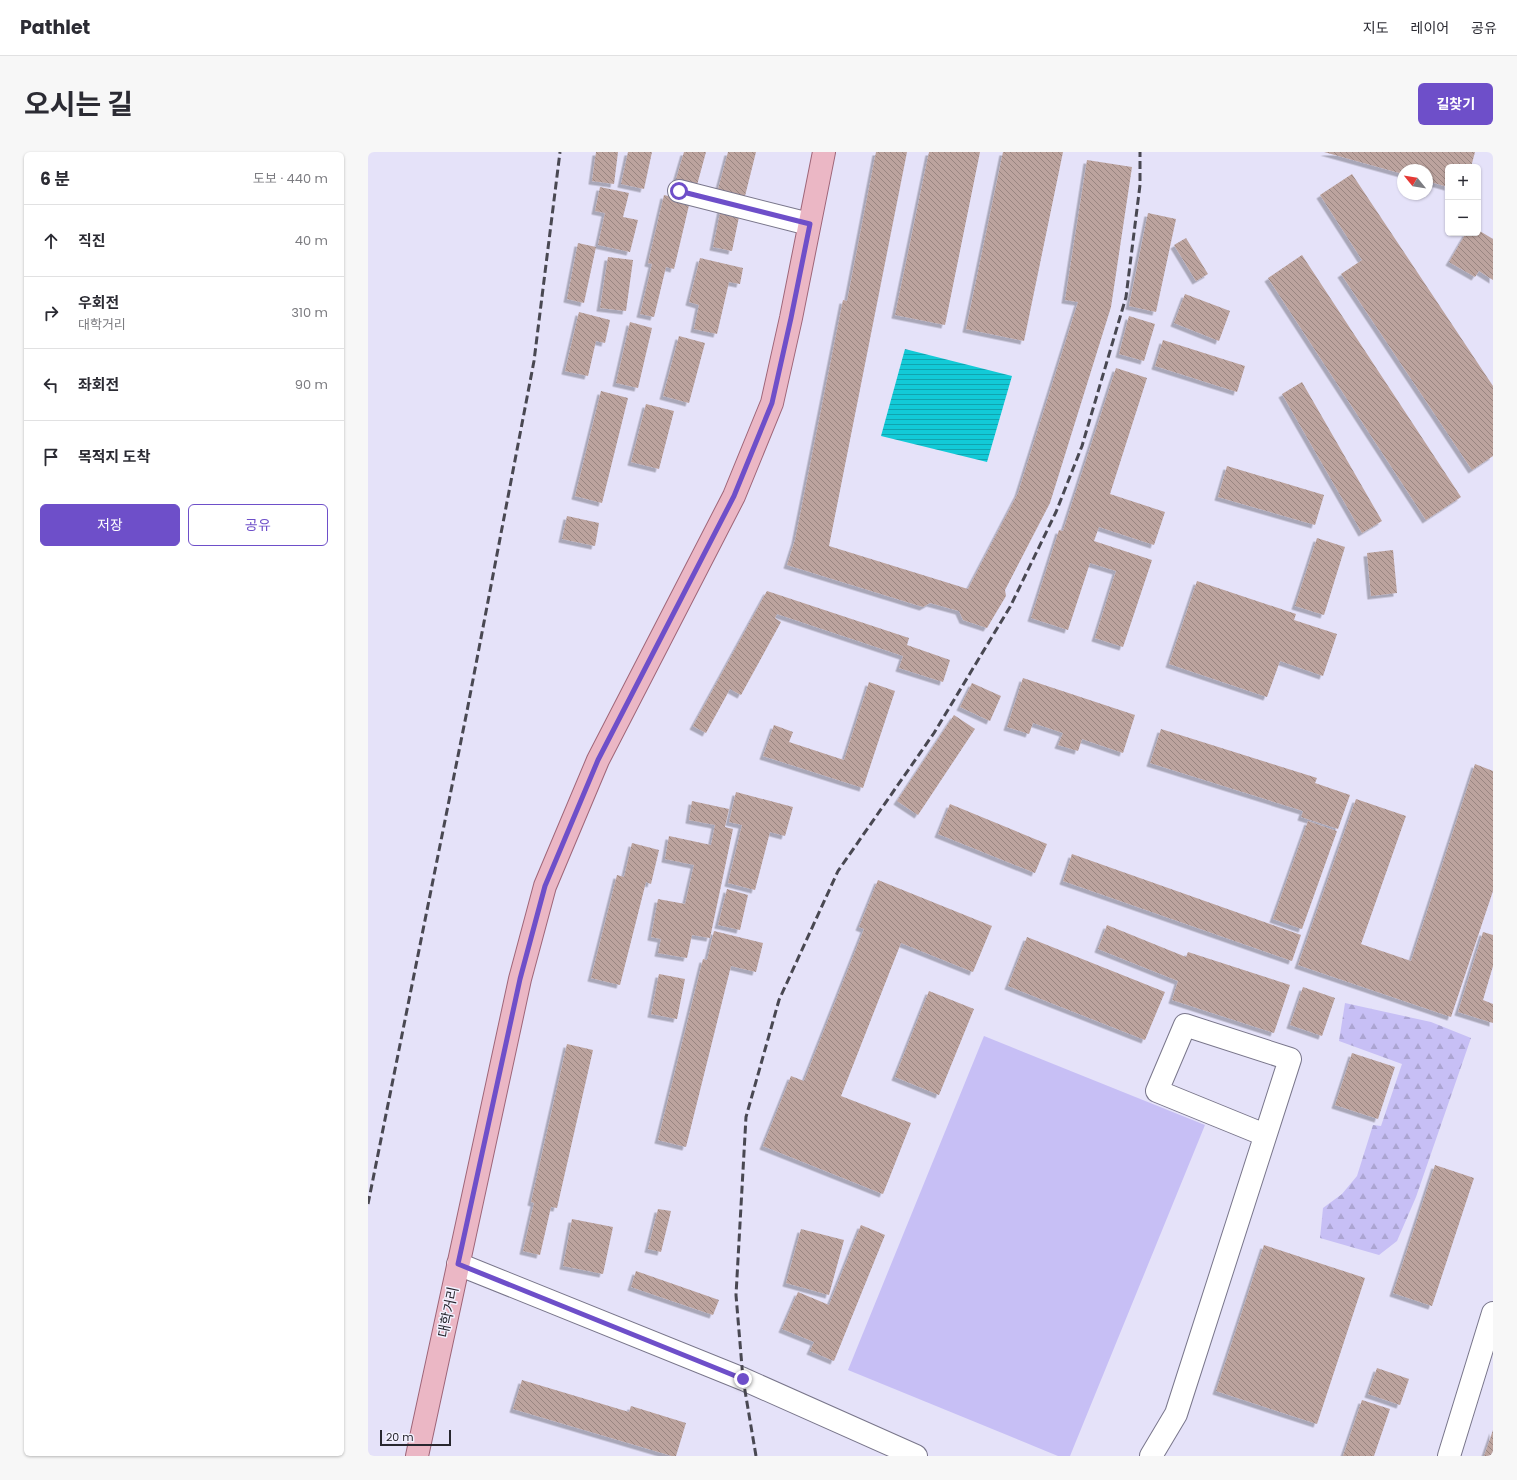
<!DOCTYPE html>
<html lang="ko">
<head>
<meta charset="utf-8">
<style>
	body { margin:0; font-family:Poppins,"Noto Sans KR",sans-serif; background:#f7f7f7; color:#2b2b33 }
	.controls { position:absolute; right:12px; top:12px; display:grid; overflow:hidden; border-radius:6px; box-shadow:0 1px 3px #0004 }
	.controls button { width:36px; height:36px; display:grid; place-items:center; padding:0; border:0; border-bottom:1px solid #e1e1e2; background:#fff; color:#2b2b33; font:20px sans-serif }
	.compass { position:absolute; left:1029px; top:12px; width:36px; height:36px; border-radius:50%; background:#fff; box-shadow:0 1px 3px #0004; rotate:300deg }
	.scale { position:absolute; left:12px; bottom:10px; width:71px; box-sizing:border-box; padding-left:4px; border:2px solid #28272f; border-top:0; font-size:11px; line-height:14px; white-space:nowrap; color:#28272f; -webkit-text-stroke:3px #f2f0fe; paint-order:stroke }
	.stop { position:absolute; width:12px; height:12px; margin:-9px; border:3px solid #6e4fc9; border-radius:50%; background:#fff }
	.stop.end { background:#6e4fc9; border-color:#fff; box-shadow:0 1px 4px #0008 }
	.list { margin:0; padding:0; list-style:none }
	h2 { display:flex; justify-content:space-between; align-items:center; height:52px; margin:0; padding:0 16px; font-size:17px }
	h2 small { font-size:13px; font-weight:400; color:#7c7c81 }
	.list li { display:grid; grid-template-columns:26px 1fr auto; gap:12px; align-items:center; box-sizing:border-box; height:72px; padding:0 16px; border-top:1px solid #e1e1e2 }
	.list b { display:block; font-size:15px; white-space:nowrap }
	.list p { margin:0; font-size:13px; white-space:nowrap; color:#7c7c81 }
	.list em { font-size:13px; font-style:normal; color:#7c7c81 }
	.actions { display:flex; gap:8px; padding:12px 16px }
	.actions a { flex:1; padding:9px 0; border:1px solid #6e4fc9; border-radius:6px; text-align:center; font-size:14px; color:#6e4fc9 }
	.actions .main { background:#6e4fc9; color:#fff }
	.icon { flex:none; width:22px; height:22px; fill:none; stroke:currentColor; stroke-width:2; stroke-linecap:round; stroke-linejoin:round }
	.map { position:relative; flex:none; width:1125px; height:1304px; overflow:hidden; border-radius:6px }
	header { display:flex; align-items:center; gap:24px; box-sizing:border-box; height:56px; padding:0 20px; background:#fff; border-bottom:1px solid #e1e1e2 }
	header strong { font-size:19px }
	nav { display:flex; gap:22px; margin-inline-start:auto; font-size:14px }
	.intro { display:flex; align-items:center; justify-content:space-between; box-sizing:border-box; height:96px; padding:0 24px }
	h1 { margin:0; font-size:28px }
	.button { padding:10px 18px; border-radius:6px; background:#6e4fc9; color:#fff; font-size:14px; font-weight:700 }
	main { display:flex; gap:24px; padding:0 24px }
	aside { flex:1; background:#fff; border-radius:6px; box-shadow:0 1px 3px #0004 }
	.map>svg:first-child { display:block }
	.forest { fill:url(#forest-firs) }
	.garden { fill:#c7bff5 }
	.water { fill:url(#water-rules) }
	.building { fill:url(#building-back-hatch); filter:url(#shadow) }
	.lines { fill:none; stroke-linecap:round; stroke-linejoin:round }
	.minor-casing { stroke:#79768b; stroke-width:24 }
	.major-casing { stroke:#9e6578; stroke-width:24 }
	.minor { stroke:#fff; stroke-width:22 }
	.major { stroke:#ebb7c5; stroke-width:22 }
	.rail { stroke:#494852; stroke-width:3; stroke-dasharray:8 4; stroke-linecap:butt }
	.route { stroke:#6e4fc9; stroke-width:5 }
	.labels { text-anchor:middle; dominant-baseline:central; stroke-width:3; stroke-linejoin:round; paint-order:stroke }
	.street-label { font-size:14px; fill:#28272f; stroke:#f2f0fe }
</style>
</head>
<body>
<header>
<strong>Pathlet</strong>
<nav><a>지도</a><a>레이어</a><a>공유</a></nav>
</header>
<div class="intro"><h1>오시는 길</h1><a class="button">길찾기</a></div>
<main>
<aside>
<h2>6 분<small>도보 · 440 m</small></h2>
<ul class="list">
<li><svg class="icon" aria-label="ahead" viewBox="0 0 24 24"><path d="M12 20V5M6 11l6-6 6 6"/></svg><div><b>직진</b></div><em>40 m</em></li>
<li><svg class="icon" aria-label="right" viewBox="0 0 24 24"><path d="M7 20v-9h11M14 6l5 5-5 5"/></svg><div><b>우회전</b><p>대학거리</p></div><em>310 m</em></li>
<li><svg class="icon" aria-label="left" viewBox="0 0 24 24"><path d="M17 20v-9H6M10 6l-5 5 5 5"/></svg><div><b>좌회전</b></div><em>90 m</em></li>
<li><svg class="icon" aria-label="arrive" viewBox="0 0 24 24"><path d="M6 21V4h12l-3 4 3 4H6"/></svg><div><b>목적지 도착</b></div></li>
</ul>
<div class="actions"><a class="main">저장</a><a>공유</a></div>
</aside>
<div class="map">
<svg width="1125" height="1304" viewBox="0 0 1125 1304">
	<defs>
		<pattern id="forest-firs" width="22" height="20" patternUnits="userSpaceOnUse"><rect width="22" height="20" fill="#c7bff5"/><path d="M5 1l3.5 6h-7zM16 11l3.5 6h-7z" fill="#aba4d2"/></pattern>
		<pattern id="water-rules" width="6" height="5" patternUnits="userSpaceOnUse"><rect width="6" height="5" fill="#12cad7"/><path d="M0 2.5h6" fill="none" stroke="#11a4af"/></pattern>
		<pattern id="building-back-hatch" width="6" height="6" patternUnits="userSpaceOnUse"><rect width="6" height="6" fill="#bca39e"/><path d="M-1 5l2 2M0 0l6 6M5-1l2 2" fill="none" stroke="#998581"/></pattern>
		<filter id="shadow"><feDropShadow dx="-3.5" dy="3.5" stdDeviation="0" flood-color="#0004"/></filter>
	</defs>
	<rect width="100%" height="100%" fill="#e5e2f9"/>
	<path class="forest" d="M977,851L1063,870L1103,886L1048,1045L1029,1089L1011,1103L952,1086L955,1056L974,1042L989,1024L1005,973L1013,974L1034,912L971,889Z"/>
	<path class="garden" d="M616,884L837,973L702,1304H690L480,1218Z"/>
	<path class="water" d="M537,197L644,224L619,310L513,284Z"/>
	<path class="building" d="M228,0H250L246,32L224,29Z
		M260,0H284L276,37L253,32Z
		M316,0H338L329,33L308,27Z
		M360,0H388L376,48L349,41Z
		M508,0H539L461,394L600,437L650,341L710,150L697,148L719,8L764,15L743,155L682,351L637,438L638,444L619,476L595,468L591,459L562,451L555,455L419,413L427,388L475,148L479,149Z
		M561,0H612L577,173L527,163Z
		M635,0H695L656,189L598,177Z
		M956,0H1107L1103,15H1080V35L1059,29V18H1035V22Z
		M984,22L1125,234V304L1104,318L973,122L994,108L952,43Z
		M232,35L261,41L255,65L270,68L262,100L230,93L237,61L227,59Z
		M296,43L322,49L306,117L298,115L286,165L272,162L284,112L280,111Z
		M353,56L372,60L364,99L345,95Z
		M780,61L808,67L788,160L761,154Z
		M1110,78L1125,87V128L1111,119L1107,125L1081,110L1098,81H1110Z
		M818,86L840,122L828,129L806,93Z
		M210,91L228,95L216,151L199,147Z
		M934,103L1093,345L1058,368L900,126Z
		M240,105L265,108L258,159L232,156Z
		M332,106L375,116L372,132L361,130L349,182L326,177L331,153L321,150Z
		M817,142L862,159L851,189L806,171Z
		M211,160L242,168L237,191L228,189L220,224L197,219Z
		M761,164L787,172L776,209L751,202Z
		M262,170L284,176L270,236L248,231Z
		M311,184L337,191L321,251L295,244Z
		M795,188L877,214L869,240L787,214Z
		M748,216L779,226L742,342L797,360L786,393L731,375L726,389L784,408L755,495L727,486L748,419L722,411L700,478L663,466L691,378L695,379Z
		M934,230L1014,369L994,381L914,242Z
		M233,239L260,246L234,351L207,344Z
		M278,252L306,259L291,317L263,310Z
		M859,314L956,343L947,373L850,345Z
		M199,364L231,371L227,394L194,387Z
		M949,386L977,395L956,463L927,454Z
		M1025,398L1029,441L1003,444L999,401Z
		M829,429L928,462L926,468L969,482L955,524L912,509L899,545L801,512Z
		M399,439L541,486L539,493L582,508L575,530L531,516L535,504L409,462L407,466L413,470L373,543L362,537L338,581L325,574Z
		M655,526L767,563L755,601L714,587L710,599L690,593L695,581L665,571L661,582L639,575Z
		M501,530L527,539L495,636L395,604L406,573L425,580L421,590L476,608Z
		M604,531L633,544L622,569L592,555Z
		M586,563L607,577L550,663L529,649Z
		M793,577L949,626L947,631L982,643L970,677L933,665L935,659L782,611Z
		M1107,612L1125,619V739L1083,865L930,813L988,647L1038,664L993,792L1043,809Z
		M368,640L425,655L417,684L402,680L387,738L360,731L374,673L361,670Z
		M324,649L361,657L357,675L365,677L342,786L324,783L319,806L290,801L293,787L283,785L290,747L317,752L326,713L297,707L301,684L343,693L347,673L321,668Z
		M582,652L679,692L667,721L570,682Z
		M940,669L969,679L934,777L905,767Z
		M264,691L291,698L283,732L278,730L252,833L223,826L249,723L256,725Z
		M704,702L933,783L924,809L695,729Z
		M510,728L624,774L605,820L533,791L473,944L543,971L515,1042L395,994L423,924L436,929L496,777L491,775Z
		M359,737L380,743L372,778L350,773Z
		M739,773L818,805L820,800L922,833L906,881L804,848L810,829L730,797Z
		M346,779L395,791L388,820L363,814L318,995L290,988L335,807L339,808Z
		M1115,780L1125,783V814L1115,848L1125,852V871L1090,860Z
		M659,785L797,840L777,888L640,834Z
		M291,822L317,827L309,867L283,862Z
		M935,835L967,846L954,884L922,873Z
		M561,839L606,857L571,943L527,925Z
		M199,892L225,898L189,1056L183,1055L172,1103L155,1099L166,1051L163,1050Z
		M984,901L1027,915L1010,967L967,953Z
		M1067,1013L1106,1026L1064,1154L1025,1141Z
		M290,1057L303,1059L293,1100L280,1097Z
		M204,1067L245,1075L235,1122L195,1114Z
		M493,1073L517,1083L466,1209L442,1199L446,1190L414,1177L430,1140L461,1153Z
		M433,1077L476,1088L461,1143L418,1131Z
		M896,1093L997,1126L949,1272L848,1239Z
		M268,1119L351,1148L345,1163L263,1135Z
		M1009,1216L1041,1227L1032,1253L1000,1242Z
		M154,1228L261,1260L263,1254L318,1271L308,1304H304L145,1257Z
		M994,1248L1022,1257L1006,1304H975Z
		M1125,1278V1304H1116Z"/>
	<g class="lines">
		<g class="minor-casing">
			<path id="minor" d="M311,39L441,72
				M90,1112L375,1227L548,1304
				M783,1304L808,1262L922,907L817,873L789,939L897,983
				M1081,1304L1125,1161"/>
		</g>
		<g class="major-casing">
			<path id="major" d="M49,1304L152,827L177,734L230,608L366,344L404,251L423,166L456,0"/>
		</g>
		<use href="#minor" class="minor"/>
		<use href="#major" class="major"/>
		<path class="rail" d="M0,1052L99,559L166,209L192,0
			M388,1304L375,1227L368,1143L378,965L411,848L470,719L566,581L642,455L688,360L714,294L758,145L772,33V0"/>
	</g>
	<g class="lines">
		<path class="route" d="M311,39L442,72L423,166L404,251L366,344L230,608L177,734L152,827L90,1112L375,1227"/>
	</g>
	<g class="labels">
		<g class="street-label">
			<text transform="translate(80 1160) rotate(-78)">대학거리</text>
		</g>
	</g>
</svg>
<div class="controls">
<button>+</button>
<button>−</button>
</div>
<svg class="compass" viewBox="-18 -18 36 36"><path d="M0-13l5 13h-10z" fill="#e53935"/><path d="M0 13l5-13h-10z" fill="#7c7c81"/></svg>
<div class="scale">20 m</div>
<div class="stop" style="left:311px;top:39px"></div>
<div class="stop end" style="left:375px;top:1227px"></div>
</div>
</main>
</body>
</html>
